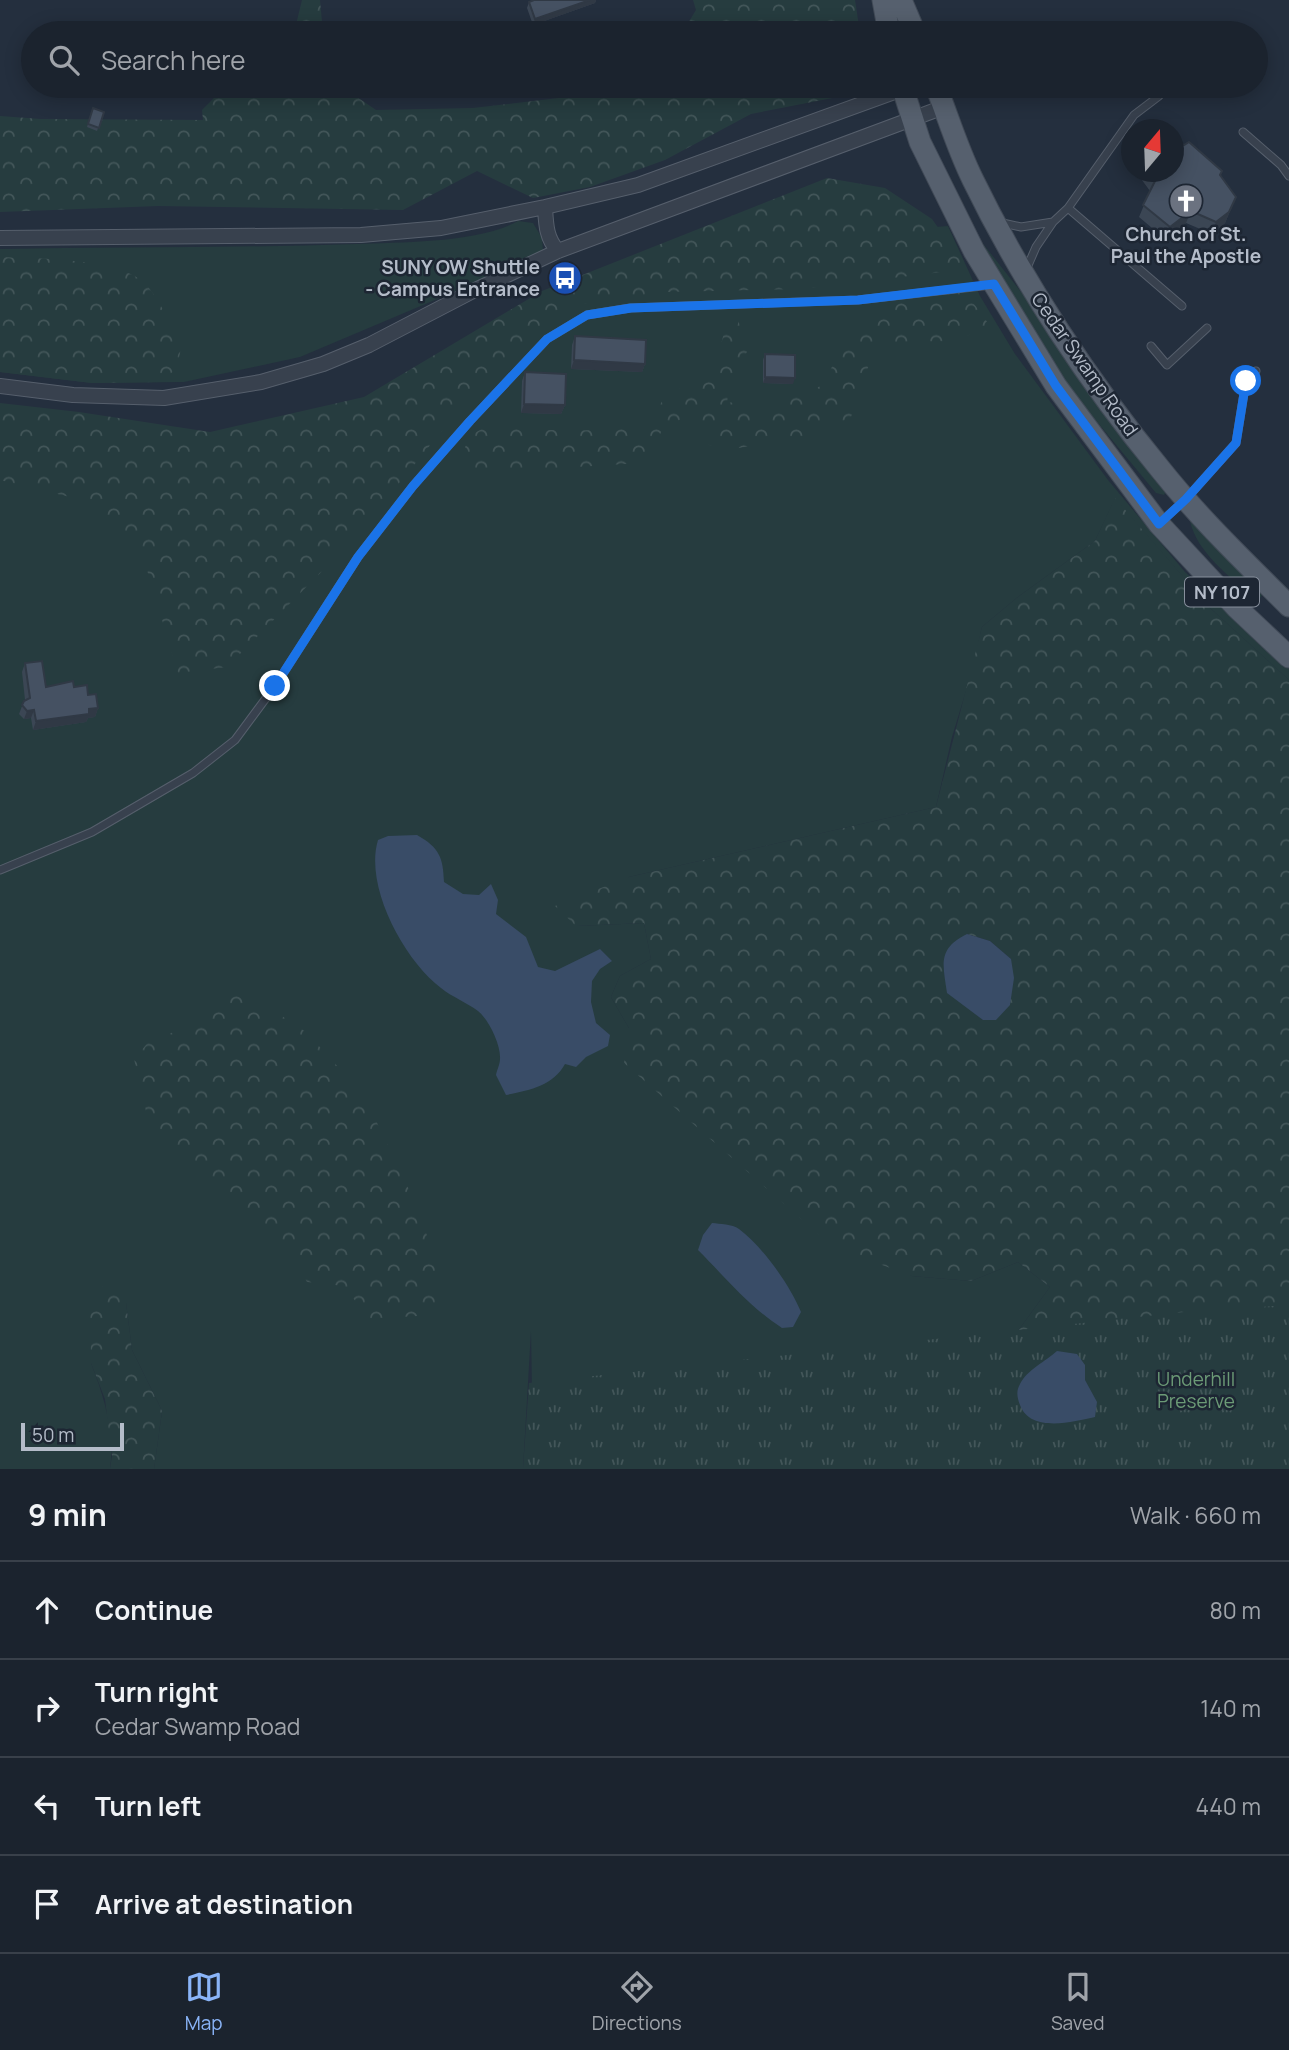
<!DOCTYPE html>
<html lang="en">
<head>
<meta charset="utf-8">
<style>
	body { margin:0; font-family:Manrope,sans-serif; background:#282f3a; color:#f1f3f6 }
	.compass { position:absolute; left:1121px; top:119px; width:63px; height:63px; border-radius:50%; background:#1b232e; box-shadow:0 4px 18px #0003; rotate:19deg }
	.scale { position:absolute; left:21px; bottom:18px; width:103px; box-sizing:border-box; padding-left:7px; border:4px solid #b4bcc9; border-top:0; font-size:19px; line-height:24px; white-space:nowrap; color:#b4bcc9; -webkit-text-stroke:5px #1d2633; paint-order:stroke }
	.stop { position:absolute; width:21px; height:21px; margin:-16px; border:5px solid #1a73e8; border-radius:50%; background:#fff }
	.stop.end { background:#1a73e8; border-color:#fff; box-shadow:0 2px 7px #0008 }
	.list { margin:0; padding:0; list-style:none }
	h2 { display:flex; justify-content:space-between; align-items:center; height:91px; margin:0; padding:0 28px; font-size:30px }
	h2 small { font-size:23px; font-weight:400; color:#a0a4aa }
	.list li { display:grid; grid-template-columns:46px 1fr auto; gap:21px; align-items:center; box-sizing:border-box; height:98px; padding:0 28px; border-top:2px solid #39404a }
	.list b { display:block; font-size:26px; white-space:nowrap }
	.list p { margin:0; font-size:23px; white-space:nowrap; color:#a0a4aa }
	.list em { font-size:23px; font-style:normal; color:#a0a4aa }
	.icon { flex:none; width:38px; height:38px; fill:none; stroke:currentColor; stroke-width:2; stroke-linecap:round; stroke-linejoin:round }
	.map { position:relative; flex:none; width:1289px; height:1469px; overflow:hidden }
	.search { position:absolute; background:#1b232e; box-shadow:0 4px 18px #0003; left:21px; right:21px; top:21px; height:77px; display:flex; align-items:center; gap:18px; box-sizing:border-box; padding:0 24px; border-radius:38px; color:#a0a4aa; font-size:26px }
	.sheet { height:483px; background:#1b232e }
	nav { display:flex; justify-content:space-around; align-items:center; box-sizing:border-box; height:98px; border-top:2px solid #39404a; background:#1b232e; font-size:19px; color:#a0a4aa }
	nav a { display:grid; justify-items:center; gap:4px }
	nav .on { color:#8ab4f8 }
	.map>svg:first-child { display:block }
	.green { fill:#263c3f }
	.forest { fill:url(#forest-crowns); fill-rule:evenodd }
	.park { fill:url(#park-tufts) }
	.water { fill:#394c67 }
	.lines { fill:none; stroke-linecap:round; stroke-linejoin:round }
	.lane-casing { stroke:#565f6c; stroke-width:9 }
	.street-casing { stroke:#565f6c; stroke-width:16 }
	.primary-casing { stroke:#414a57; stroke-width:23 }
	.lane { stroke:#38414e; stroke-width:7 }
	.street { stroke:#38414e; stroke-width:14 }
	.primary { stroke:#56606e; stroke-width:21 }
	.wall { fill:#3b4654 }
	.shaded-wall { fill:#303945 }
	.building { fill:#455162; stroke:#303945; stroke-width:2 }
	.route { stroke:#1a73e8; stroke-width:9 }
	.labels { text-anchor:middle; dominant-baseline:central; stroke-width:5; stroke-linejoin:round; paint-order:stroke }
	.shield { fill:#1d2633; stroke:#878f9c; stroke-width:2 }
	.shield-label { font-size:18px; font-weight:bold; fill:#b4bcc9 }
	.poi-label { font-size:19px; font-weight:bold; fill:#b4bcc9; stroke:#1d2633 }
	.street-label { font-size:19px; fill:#b4bcc9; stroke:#1d2633 }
	.park-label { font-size:19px; fill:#6b9a76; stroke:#1d2633 }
</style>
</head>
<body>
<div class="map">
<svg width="1289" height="1469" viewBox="0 0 1289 1469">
	<defs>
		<pattern id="forest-crowns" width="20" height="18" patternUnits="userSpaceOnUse" patternTransform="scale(1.75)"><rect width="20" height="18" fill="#263c3f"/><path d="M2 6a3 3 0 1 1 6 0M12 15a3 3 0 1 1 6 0" fill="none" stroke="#435659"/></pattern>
		<pattern id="park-tufts" width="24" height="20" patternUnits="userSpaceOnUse" patternTransform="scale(1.75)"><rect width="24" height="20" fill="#263c3f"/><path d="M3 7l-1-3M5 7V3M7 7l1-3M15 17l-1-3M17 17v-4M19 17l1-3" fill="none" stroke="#435659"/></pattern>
	</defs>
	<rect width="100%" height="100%" fill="#242f3e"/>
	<path class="green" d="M518,221L533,223L542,238L543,251L532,259L300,357L184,382L92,383L0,372V249C119,247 238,248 356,244C402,242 478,243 518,221Z
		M948,226L980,296L1015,354L1108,480L1185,572L1289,669V680L1211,609L1115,499L1095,541L1018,597L982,627L973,668L952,737L936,807L629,877L576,926L644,923L651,959L620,976L611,997L629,1028L912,1276L971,1281L1018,1262L1050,1287L1007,1346L533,1450L531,1331L523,1469H154L162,1411L132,1350L126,1303L91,1363C104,1396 115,1433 110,1469H0V461L247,484L572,293L838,234Z
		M980,240L1049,327L1167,489L1164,495L1156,493L1055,371Z
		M1194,519L1263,593L1259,600L1252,597C1230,576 1197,553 1190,521Z"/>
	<path class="forest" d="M302,0H320L323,33H294Z
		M693,0H855L860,33H682L696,10Z
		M226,86H341L376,110L473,108L609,92L621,86H866L853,94L751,114L665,160L590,187L533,198L477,171L403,210L158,206L0,212V116L41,119L203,120L202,110Z
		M827,178L885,188L932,219L967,269L801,289L665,292L580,304L524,347L496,382L454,416L351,542L227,667L178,673L144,560L74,498L0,480V403L79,412L210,432L364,397L542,291Z
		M0,257C36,259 127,257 149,288C162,305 171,325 182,343L177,368L162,382L92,383L0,372Z
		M964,290L993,330L978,328C950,357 895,324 872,360C862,377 857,399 851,417L820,433L728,450L698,442L700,419L686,418L664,425L650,458L641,463L482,473L460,464C463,454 465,442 473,435C488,421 507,428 525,429C549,430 631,434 648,420C656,413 661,403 667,393L704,381L715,367L724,333L738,320L748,350L731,379L727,402L766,407L821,386L841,351L870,315L900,303Z
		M1115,498L1211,609L1289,680V1469L1007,1346L1050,1287L1018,1262L971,1281L912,1276L833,1247L624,1063L629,1028L611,997L620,976L651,959L644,923L576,926L555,906L629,877L936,807L982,627L1018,597L1095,541ZM967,934L990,941L1011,959L983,1020L954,997Z
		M241,989L306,1032L363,1094L405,1180L442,1273L433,1315L369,1319L344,1286L307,1282L285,1248L148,1120L134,1059L151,1039L198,1025Z
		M106,1283L126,1303L132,1350L162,1411L154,1469H110L112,1456L105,1399L91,1363L90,1300Z"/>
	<path class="park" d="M1289,1305V1469H523L529,1383L1184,1312Z"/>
	<path class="water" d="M417,835C440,848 443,858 444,882L463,894L479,895L491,884L498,900L496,914L526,937L538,967L555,971L600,949L612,961L600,969L592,981L591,1002L596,1023L610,1035L608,1046L586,1057L576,1067L565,1064C553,1086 530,1090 506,1095L496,1075C497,1070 500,1064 500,1059C501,1045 489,1020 478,1011C466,1002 452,997 441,988C404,960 364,886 378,840L388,836Z
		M967,934L990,941L1011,959L1014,978L1010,1005L996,1020H983L947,993C943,964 937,949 967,934Z
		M712,1223C720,1224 732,1224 739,1229C762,1246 790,1285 801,1312L793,1327L782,1328C747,1305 727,1279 698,1250L703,1235Z
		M1057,1351L1077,1354L1085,1365V1380L1097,1402L1095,1417C1073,1422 1030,1433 1020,1405C1017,1397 1016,1391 1020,1384C1027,1370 1046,1361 1057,1351Z"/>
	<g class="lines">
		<g class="lane-casing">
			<path id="lane" d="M1243,132L1281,165L1289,176
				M1068,208L1182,306
				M998,222L1021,227L1053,222
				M1026,270L1036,247L1053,222L1068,208L1134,115L1159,96
				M1151,346L1167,365L1207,328
				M1162,521L1186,499L1236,443L1246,381L1256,371
				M0,870L92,832L193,773L235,740L275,686L358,557L413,486L470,421L547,339L587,315L630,308L858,300L991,285"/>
		</g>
		<g class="street-casing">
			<path id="street" d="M545,207C546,224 546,238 558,251
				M0,238L361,235L441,228L545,207L638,185L911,86
				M0,386L73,395L164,398L261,382L323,364L369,345L471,292L558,251L944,107"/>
		</g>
		<g class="primary-casing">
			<path id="primary" d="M883,0L889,33
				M901,0L915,33
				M902,86L920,142L974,251L1056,386L1159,524L1237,608L1289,657
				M936,86C948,117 958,150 973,180C1022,281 1090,384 1161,470C1200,519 1245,562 1289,606"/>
		</g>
		<use href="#lane" class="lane"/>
		<use href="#street" class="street"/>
		<use href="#primary" class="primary"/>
	</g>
	<path class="wall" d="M534,0H596L595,3L533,25L527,8L529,2Z
		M93,108L104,112L97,131L87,127Z
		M1136,172H1173L1220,175L1236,197L1225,223L1212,234L1186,223L1165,239L1139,217L1150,191Z
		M575,336L645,364L642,372L571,369L572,345Z
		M765,354L793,384L763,383V360Z
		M525,372L565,405L561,414L521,413L522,381Z
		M25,663L46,687H74L88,695L98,708L95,717L88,718L86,722L33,730L31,718L24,719L19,714L24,701L25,700L22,672Z"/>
	<path class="shaded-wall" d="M590,0H596L595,3L533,25L535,19Z
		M1236,197L1225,223L1212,234L1216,222Z
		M1191,211L1186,223L1165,239L1170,227Z
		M574,360L645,364L642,372L571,369Z
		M765,377L795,378L793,384L763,383Z
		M524,404L565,405L561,414L521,413Z
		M98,708L95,717L88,718L86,722L33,730L36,721Z
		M34,710L31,718L24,719L27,711Z"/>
	<path class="building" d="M534,0H590L535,19L529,2Z
		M93,108L104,112L99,128L88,124Z
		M1173,140L1184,145L1189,142L1222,171L1220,175L1236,197L1229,212L1216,222L1191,211L1170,227L1143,205L1155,181L1148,172H1173Z
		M575,336L646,340L645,364L574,360Z
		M765,354L795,355V378L765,377Z
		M525,372L566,374L565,405L524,404Z
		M42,661L46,687L73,681L74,687L87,685L88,695L96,694L98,708L89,709V714L36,721L34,710L27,711L22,705L24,701L30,698L25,663Z"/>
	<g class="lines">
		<path class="route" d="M275,686L358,557L413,486L470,421L547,339L587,315L631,308L858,300L994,284L1056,386L1159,524L1186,499L1236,443L1246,381"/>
	</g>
	<defs>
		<g id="church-disc" transform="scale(1.75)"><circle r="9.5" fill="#6b7280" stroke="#1d2633"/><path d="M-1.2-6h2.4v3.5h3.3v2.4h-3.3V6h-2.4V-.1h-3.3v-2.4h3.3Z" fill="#fff"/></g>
		<g id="bus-disc" transform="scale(1.75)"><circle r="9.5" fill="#1a4fb4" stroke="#1d2633"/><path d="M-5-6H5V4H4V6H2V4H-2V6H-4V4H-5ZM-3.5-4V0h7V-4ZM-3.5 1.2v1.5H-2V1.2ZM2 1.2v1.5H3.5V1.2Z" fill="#fff"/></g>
	</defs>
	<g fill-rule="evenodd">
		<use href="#church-disc" x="1186" y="201"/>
		<use href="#bus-disc" x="565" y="278"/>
	</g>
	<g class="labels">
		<rect class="shield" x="1185" y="577.5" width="74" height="29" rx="5"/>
		<g class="shield-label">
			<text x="1222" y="592">NY 107</text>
		</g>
		<g class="poi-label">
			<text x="1186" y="234">Church of St.<tspan x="1186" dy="22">Paul the Apostle</tspan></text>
			<text x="540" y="267" text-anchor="end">SUNY OW Shuttle<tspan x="540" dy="22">- Campus Entrance</tspan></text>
		</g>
		<g class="street-label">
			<text transform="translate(1085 364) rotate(55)">Cedar Swamp Road</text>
		</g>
		<g class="park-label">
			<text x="1196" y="1379">Underhill<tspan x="1196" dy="22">Preserve</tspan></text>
		</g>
	</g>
</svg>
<svg class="compass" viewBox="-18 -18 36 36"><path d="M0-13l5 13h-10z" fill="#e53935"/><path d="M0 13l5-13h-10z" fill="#a0a4aa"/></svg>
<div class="scale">50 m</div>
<div class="stop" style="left:1246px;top:381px"></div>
<div class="stop end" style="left:275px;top:686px"></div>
<div class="search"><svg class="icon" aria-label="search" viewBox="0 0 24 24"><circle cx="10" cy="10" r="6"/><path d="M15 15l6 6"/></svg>Search here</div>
</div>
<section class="sheet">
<h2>9 min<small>Walk · 660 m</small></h2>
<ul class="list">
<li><svg class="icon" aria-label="ahead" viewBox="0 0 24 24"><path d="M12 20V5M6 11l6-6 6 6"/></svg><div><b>Continue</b></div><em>80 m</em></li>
<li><svg class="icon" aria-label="right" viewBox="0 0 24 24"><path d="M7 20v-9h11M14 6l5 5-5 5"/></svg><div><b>Turn right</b><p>Cedar Swamp Road</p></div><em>140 m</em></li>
<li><svg class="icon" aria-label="left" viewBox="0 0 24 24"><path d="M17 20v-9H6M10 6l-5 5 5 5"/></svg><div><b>Turn left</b></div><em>440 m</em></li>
<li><svg class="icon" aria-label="arrive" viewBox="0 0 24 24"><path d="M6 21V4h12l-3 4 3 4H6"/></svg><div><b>Arrive at destination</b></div></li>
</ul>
</section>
<nav>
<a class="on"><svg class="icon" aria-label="map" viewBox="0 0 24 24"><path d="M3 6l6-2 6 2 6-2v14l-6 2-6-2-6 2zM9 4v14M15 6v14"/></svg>Map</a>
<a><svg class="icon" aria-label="directions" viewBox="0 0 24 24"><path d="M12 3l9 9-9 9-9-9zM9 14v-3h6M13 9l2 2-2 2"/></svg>Directions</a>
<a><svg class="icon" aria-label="saved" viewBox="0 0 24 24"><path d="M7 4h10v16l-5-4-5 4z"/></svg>Saved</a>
</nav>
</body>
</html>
